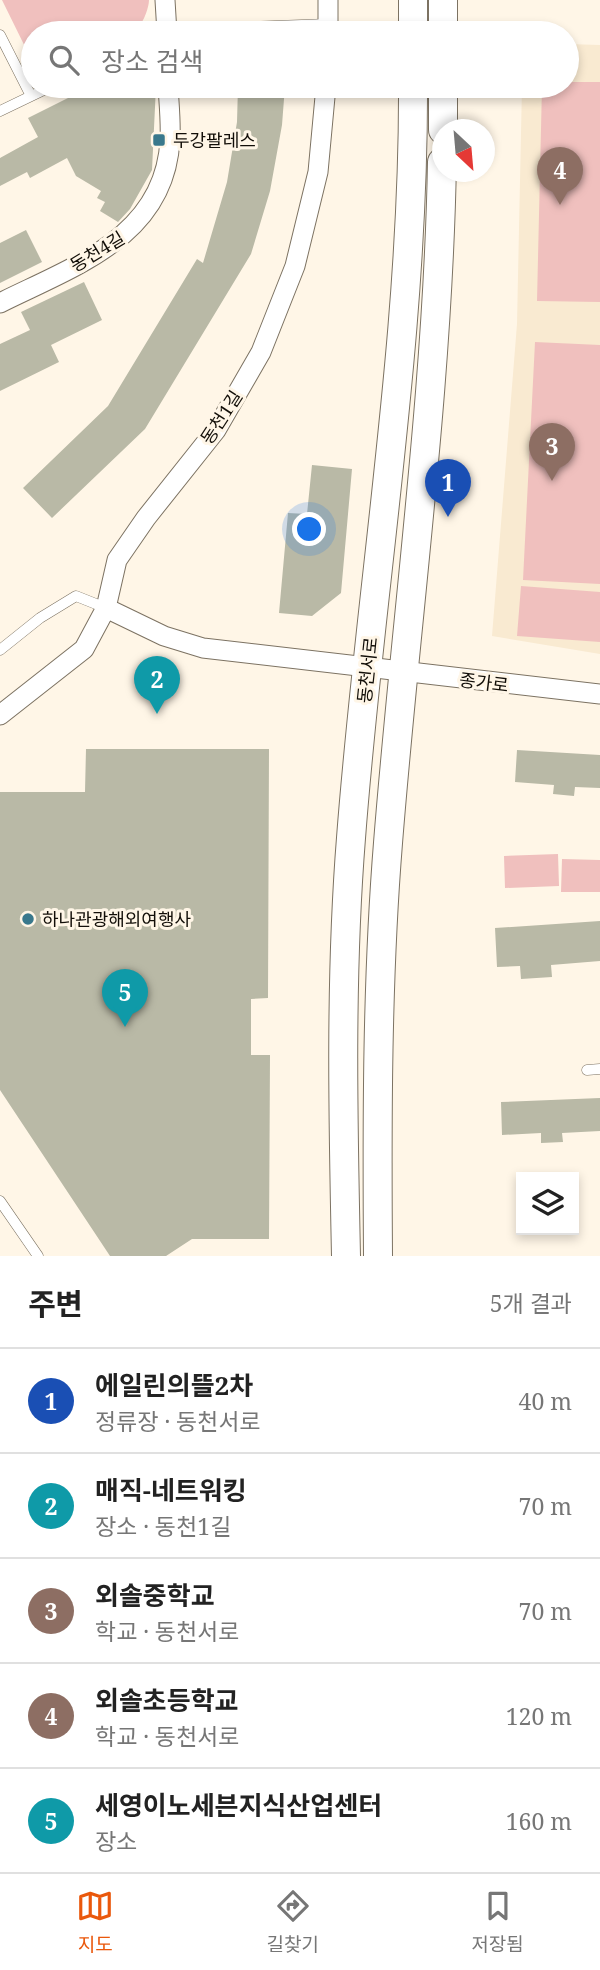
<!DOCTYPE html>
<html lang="ko">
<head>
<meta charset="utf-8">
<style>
	body { margin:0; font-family:"Noto Serif","Noto Sans KR",serif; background:#f6f6f6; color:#222 }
	.controls { position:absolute; right:21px; bottom:21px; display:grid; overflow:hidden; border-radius:0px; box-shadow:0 4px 10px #0003 }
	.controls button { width:63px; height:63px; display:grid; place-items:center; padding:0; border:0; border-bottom:2px solid #e0e0e0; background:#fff; color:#222; font:35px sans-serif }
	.compass { position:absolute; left:432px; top:119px; width:63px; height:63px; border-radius:50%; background:#fff; box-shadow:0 4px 10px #0003; rotate:154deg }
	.you { position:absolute; left:310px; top:530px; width:24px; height:24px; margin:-18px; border:5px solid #fff; border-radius:50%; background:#1a73e8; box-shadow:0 0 0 10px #1a73e833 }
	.badge { display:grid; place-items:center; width:46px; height:46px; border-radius:50%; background:#ea580c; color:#fff; font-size:23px; font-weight:700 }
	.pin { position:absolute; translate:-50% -58px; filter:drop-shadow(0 2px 4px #0008) }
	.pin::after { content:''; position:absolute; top:37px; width:24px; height:21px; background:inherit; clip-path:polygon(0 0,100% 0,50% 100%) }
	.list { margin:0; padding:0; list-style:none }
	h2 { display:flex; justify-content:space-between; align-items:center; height:91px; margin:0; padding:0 28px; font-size:30px }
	h2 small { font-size:23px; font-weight:400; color:#767676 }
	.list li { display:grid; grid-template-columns:46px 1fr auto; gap:21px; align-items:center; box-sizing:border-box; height:105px; padding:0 28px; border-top:2px solid #e0e0e0 }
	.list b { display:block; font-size:26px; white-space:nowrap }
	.list p { margin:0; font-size:23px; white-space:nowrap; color:#767676 }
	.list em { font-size:23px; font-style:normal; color:#767676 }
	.icon { flex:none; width:38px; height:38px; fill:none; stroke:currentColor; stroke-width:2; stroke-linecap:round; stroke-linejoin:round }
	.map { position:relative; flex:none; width:600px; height:1256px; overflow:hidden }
	.search { position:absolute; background:#fff; box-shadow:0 4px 10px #0003; left:21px; right:21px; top:21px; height:77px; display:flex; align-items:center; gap:18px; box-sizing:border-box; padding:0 24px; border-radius:38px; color:#767676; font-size:26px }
	.sheet { height:616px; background:#fff }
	nav { display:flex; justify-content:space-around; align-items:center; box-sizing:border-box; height:98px; border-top:2px solid #e0e0e0; background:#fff; font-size:19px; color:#767676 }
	nav a { display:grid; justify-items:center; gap:4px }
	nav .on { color:#ea580c }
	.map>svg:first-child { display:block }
	.built { fill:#f9ead1 }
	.green { fill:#f0c0be }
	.building { fill:#b9b9a6 }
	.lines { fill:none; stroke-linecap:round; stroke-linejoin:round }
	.service-casing { stroke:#7c7262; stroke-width:11 }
	.minor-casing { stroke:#7c7262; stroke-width:21 }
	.secondary-casing { stroke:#7c7262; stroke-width:30 }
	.service { stroke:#fff; stroke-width:10 }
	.minor { stroke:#fff; stroke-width:19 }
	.secondary { stroke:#fff; stroke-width:28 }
	.poi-dot { fill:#39788c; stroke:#fff6e7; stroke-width:2.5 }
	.labels { text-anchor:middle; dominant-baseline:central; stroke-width:6; stroke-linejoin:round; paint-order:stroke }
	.poi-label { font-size:18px; fill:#120e08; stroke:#fff6e7; text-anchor:start }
	.street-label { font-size:18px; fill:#120e08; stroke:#fff6e7 }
</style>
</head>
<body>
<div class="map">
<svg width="600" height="1256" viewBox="0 0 600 1256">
	<rect width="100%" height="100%" fill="#fff6e7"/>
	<path class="built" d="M567,44L600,45V654L492,636L517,324L522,86H567Z"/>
	<path class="green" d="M2,0H149C149,7 144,21 139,26C125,40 55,33 33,33V63Z
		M567,82H600V302L537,301L542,86H567Z
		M535,342L600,345V584L523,580Z
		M521,586L600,592V642L517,636Z
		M558,854L559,886L505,888L504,856Z
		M562,859L600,860V892H561Z"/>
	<path class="building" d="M92,86H156L152,170L130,209L118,222L100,211L105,202L97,198L101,191L76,176L67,158L30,178L27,172L0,186V158L38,137L28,118Z
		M238,86H285L282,125L270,191L251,254L145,429L52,518L23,488L108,406L197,259L203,263L227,182L237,122Z
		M26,230L42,262L0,283V243Z
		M84,282L102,320L51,345L59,362L0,391V344L30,330L21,312Z
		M312,465L352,469L341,593L312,616L279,613L288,513L307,514Z
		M86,749H269L268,998L251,999V1055H270L269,1239H192L166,1256H110L0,1090V792H85Z
		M517,750L600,755V788L575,787L574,796L553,794L554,785L515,782Z
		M600,921V961L551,965L552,977L521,979L520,966L497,967L495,928Z
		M600,1098V1131L562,1133L563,1142L541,1143V1133L502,1135L501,1102Z"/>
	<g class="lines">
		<g class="service-casing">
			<path id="service" d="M165,30L329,24
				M0,35L31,96
				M0,111L52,86
				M0,650L40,618L76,596L106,608
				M587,1070L600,1069
				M0,1201L38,1256"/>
		</g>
		<g class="minor-casing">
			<path id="minor" d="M165,0L167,33
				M328,0V33
				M0,303C74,266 165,237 170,140C171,122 169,104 168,86
				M106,608L164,636L203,648L600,694
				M0,715L84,649L106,608L117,560L146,518L216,430L261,352L295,266L318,172L326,86"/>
		</g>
		<g class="secondary-casing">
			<path id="secondary" d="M413,0V33
				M443,0V33
				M443,130V86
				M346,1256C343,1117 340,976 351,838C370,587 414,338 413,86
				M378,1256C377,1119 377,980 388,843C406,616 438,390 442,162"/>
		</g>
		<use href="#service" class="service"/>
		<use href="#minor" class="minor"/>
		<use href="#secondary" class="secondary"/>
	</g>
	<g class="poi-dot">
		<rect x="152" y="133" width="14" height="14" rx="3.5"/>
		<circle cx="28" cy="919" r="7"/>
	</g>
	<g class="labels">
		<g class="poi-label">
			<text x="173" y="140">두강팔레스</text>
			<text x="42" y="919">하나관광해외여행사</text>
		</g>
		<g class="street-label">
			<text transform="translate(97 251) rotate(-31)">동천4길</text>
			<text transform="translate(221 417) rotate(-57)">동천1길</text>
			<text transform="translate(367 670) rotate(-84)">동천서로</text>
			<text transform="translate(484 682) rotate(7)">종가로</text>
		</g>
	</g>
</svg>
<div class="controls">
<button><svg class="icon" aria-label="layers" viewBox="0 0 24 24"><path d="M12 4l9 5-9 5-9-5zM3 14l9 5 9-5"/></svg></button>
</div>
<svg class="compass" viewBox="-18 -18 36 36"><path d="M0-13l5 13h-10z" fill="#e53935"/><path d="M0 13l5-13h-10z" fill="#767676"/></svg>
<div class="you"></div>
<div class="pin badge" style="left:448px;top:517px;background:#1a4fb4">1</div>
<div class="pin badge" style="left:157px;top:714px;background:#0f9aa8">2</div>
<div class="pin badge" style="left:552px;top:481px;background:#8d6e63">3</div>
<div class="pin badge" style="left:560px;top:205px;background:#8d6e63">4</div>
<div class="pin badge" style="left:125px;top:1027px;background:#0f9aa8">5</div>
<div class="search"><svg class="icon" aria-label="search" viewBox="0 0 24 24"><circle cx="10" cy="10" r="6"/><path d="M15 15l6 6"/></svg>장소 검색</div>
</div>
<section class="sheet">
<h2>주변<small>5개 결과</small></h2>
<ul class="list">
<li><span class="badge" style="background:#1a4fb4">1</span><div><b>에일린의뜰2차</b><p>정류장 · 동천서로</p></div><em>40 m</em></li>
<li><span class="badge" style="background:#0f9aa8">2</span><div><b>매직-네트워킹</b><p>장소 · 동천1길</p></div><em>70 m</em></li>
<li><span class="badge" style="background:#8d6e63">3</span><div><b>외솔중학교</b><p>학교 · 동천서로</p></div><em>70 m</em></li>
<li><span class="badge" style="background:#8d6e63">4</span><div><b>외솔초등학교</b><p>학교 · 동천서로</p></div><em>120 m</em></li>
<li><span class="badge" style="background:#0f9aa8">5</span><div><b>세영이노세븐지식산업센터</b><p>장소</p></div><em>160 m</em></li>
</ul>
</section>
<nav>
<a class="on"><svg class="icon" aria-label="map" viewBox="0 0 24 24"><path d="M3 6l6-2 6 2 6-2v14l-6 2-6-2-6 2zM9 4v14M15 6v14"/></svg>지도</a>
<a><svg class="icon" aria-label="directions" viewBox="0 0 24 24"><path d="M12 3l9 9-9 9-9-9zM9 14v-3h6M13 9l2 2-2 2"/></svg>길찾기</a>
<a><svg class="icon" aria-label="saved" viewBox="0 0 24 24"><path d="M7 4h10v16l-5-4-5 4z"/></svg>저장됨</a>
</nav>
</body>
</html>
